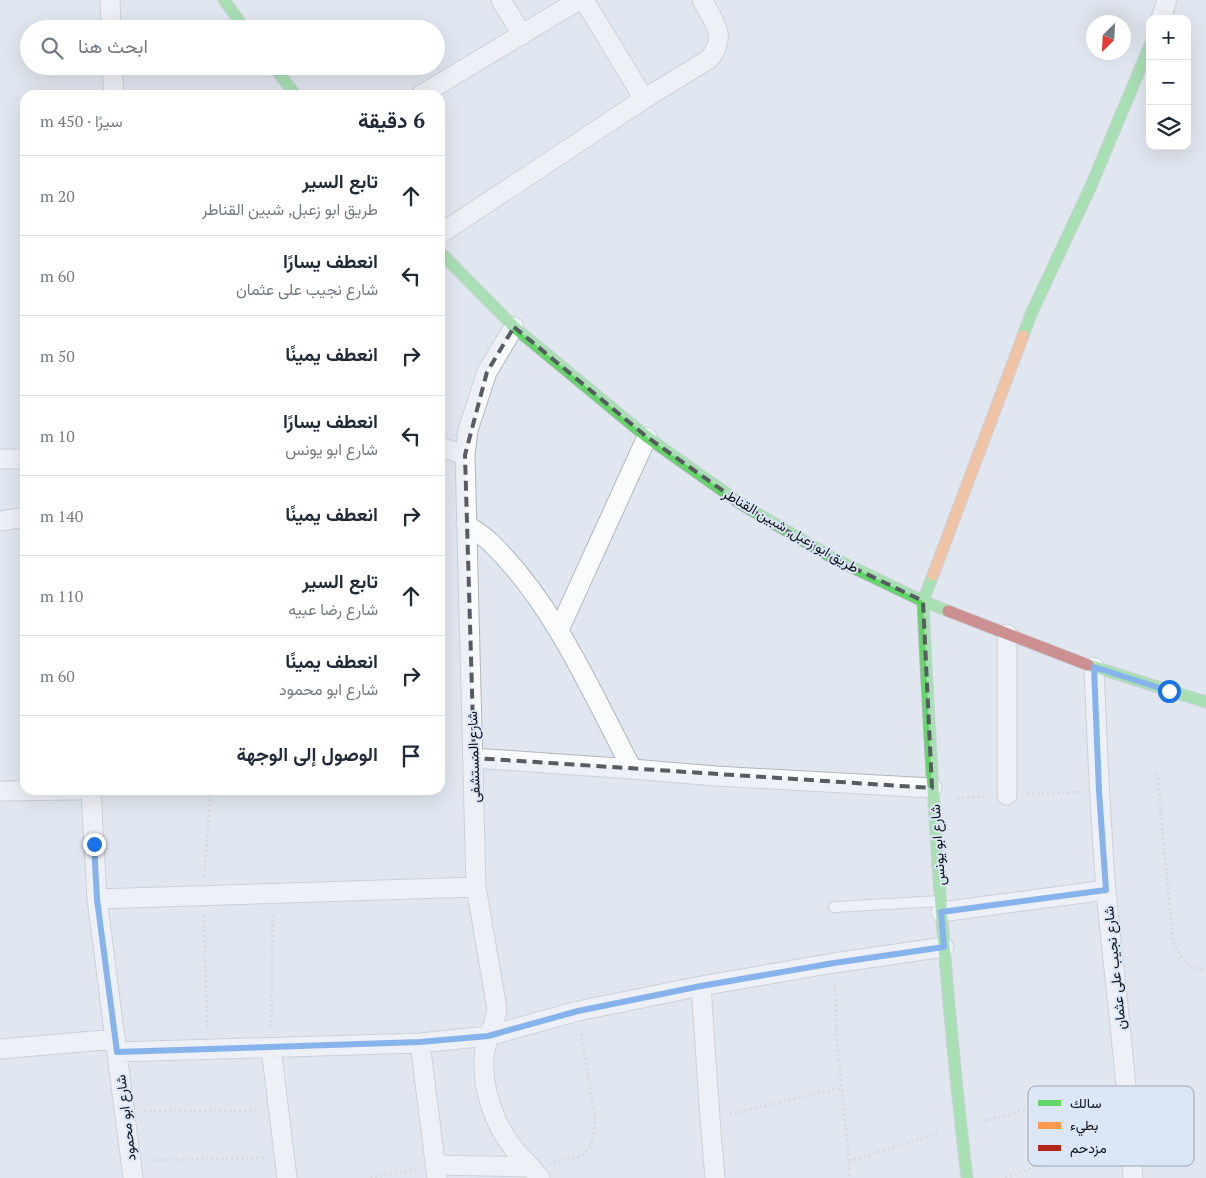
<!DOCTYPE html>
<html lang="ar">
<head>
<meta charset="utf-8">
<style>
	body { margin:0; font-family:"PT Serif",Vazirmatn,serif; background:#f2f2f3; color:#1f2937; direction:rtl }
	.controls { position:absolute; right:15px; top:15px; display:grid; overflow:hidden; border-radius:10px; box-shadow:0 5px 20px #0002 }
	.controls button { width:45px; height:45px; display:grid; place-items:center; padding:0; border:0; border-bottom:1px solid #e0e1e3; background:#fff; color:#1f2937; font:25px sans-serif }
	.compass { position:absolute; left:1086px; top:15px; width:45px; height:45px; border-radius:50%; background:#fff; box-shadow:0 5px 20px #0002; rotate:204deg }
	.stop { position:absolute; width:15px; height:15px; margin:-11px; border:4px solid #1a73e8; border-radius:50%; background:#fff }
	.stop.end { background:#1a73e8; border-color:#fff; box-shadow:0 1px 5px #0008 }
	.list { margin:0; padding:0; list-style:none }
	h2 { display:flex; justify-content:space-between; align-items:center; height:65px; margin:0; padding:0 20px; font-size:21px }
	h2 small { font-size:16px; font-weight:400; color:#747a83 }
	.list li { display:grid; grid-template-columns:32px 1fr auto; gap:15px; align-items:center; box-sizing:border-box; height:80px; padding:0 20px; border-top:1px solid #e0e1e3 }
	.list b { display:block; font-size:19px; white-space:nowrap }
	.list p { margin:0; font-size:16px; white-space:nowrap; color:#747a83 }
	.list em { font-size:16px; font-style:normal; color:#747a83 }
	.icon { flex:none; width:28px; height:28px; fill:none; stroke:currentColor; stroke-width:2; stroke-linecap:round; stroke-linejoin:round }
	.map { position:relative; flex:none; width:1206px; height:1178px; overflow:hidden; direction:ltr }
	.search { position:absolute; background:#fff; box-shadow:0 5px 20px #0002; left:20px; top:20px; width:425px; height:55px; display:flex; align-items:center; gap:12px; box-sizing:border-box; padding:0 18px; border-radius:28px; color:#747a83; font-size:19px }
	.panel { position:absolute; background:#fff; box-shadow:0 5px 20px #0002; left:20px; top:90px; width:425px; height:705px; border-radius:15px; direction:rtl }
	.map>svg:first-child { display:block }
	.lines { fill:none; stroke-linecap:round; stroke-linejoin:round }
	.lane-casing { stroke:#b1b6bc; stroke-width:12 }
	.street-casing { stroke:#b1b6bc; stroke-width:21 }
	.fast-casing { stroke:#b1b6bc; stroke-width:13 }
	.slow-casing { stroke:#b1b6bc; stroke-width:13 }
	.jam-casing { stroke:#b1b6bc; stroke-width:13 }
	.path { stroke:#ccced0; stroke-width:3; stroke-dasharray:2.5 2.5; stroke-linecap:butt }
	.lane { stroke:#fafbfd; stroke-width:10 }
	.street { stroke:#fafbfd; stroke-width:19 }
	.fast { stroke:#63d668; stroke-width:11 }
	.slow { stroke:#ff974d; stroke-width:11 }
	.jam { stroke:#b3261e; stroke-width:11 }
	.route { stroke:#1a73e8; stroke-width:6 }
	.marked { fill:none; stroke:#575c62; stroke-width:4; stroke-dasharray:10 6; stroke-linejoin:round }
	.labels { text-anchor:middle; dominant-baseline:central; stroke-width:4; stroke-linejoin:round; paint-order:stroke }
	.street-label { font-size:14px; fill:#0d1116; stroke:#dbe6f6 }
	.key { fill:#dbe6f6; stroke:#9da6b3; stroke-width:1 }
	.key-label { font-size:14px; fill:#0d1116 }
</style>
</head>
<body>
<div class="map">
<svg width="1206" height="1178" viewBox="0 0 1206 1178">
	<rect width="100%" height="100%" fill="#e1e7f0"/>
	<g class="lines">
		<g class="lane-casing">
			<path id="lane" d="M834,907L940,901"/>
		</g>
		<g class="street-casing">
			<path id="street" d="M110,0L111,29
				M501,0L522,35
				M584,0L644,99
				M1161,19L1167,0
				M112,66L114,95
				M421,95L579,0
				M440,234L644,99L709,59C728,37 714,21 702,0
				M514,327L487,372L468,430L465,455L476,887L497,1009C495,1025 485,1040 484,1057C482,1089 494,1124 514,1149C522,1159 532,1168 540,1178
				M440,447L465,455
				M0,459H25
				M0,521L25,517
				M466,524C474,530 483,535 490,542C553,602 592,693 632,769L716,776L932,788
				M559,630L647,437
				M1007,634V795
				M1094,667C1097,742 1100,816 1106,891C1115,987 1128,1082 1133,1178
				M474,758L632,769
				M91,790L97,899L133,1178
				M0,791L77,790
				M97,899L476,887
				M941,912L1106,890
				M701,986L710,1119L715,1178
				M420,1043L437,1178
				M271,1048L287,1178
				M0,1049L116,1039
				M117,1052L420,1043L488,1036L578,1011L701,986L834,963L944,947
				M436,1165L531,1167"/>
		</g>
		<g class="fast-casing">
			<path id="fast" d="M224,0L245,29
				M273,66L296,95
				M440,252L514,327L647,437L743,505L833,558L923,601L948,611
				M1023,336L1031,314L1091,186L1150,45
				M933,575L923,601C932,794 944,986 967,1178
				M1088,665L1206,702"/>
		</g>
		<g class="slow-casing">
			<path id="slow" d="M933,575L1023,336"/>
		</g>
		<g class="jam-casing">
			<path id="jam" d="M948,611L1088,665"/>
		</g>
		<path class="path" d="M1157,773L1173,941C1181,956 1187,971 1206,969
			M1027,794L1081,792
			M957,798L988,796
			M204,877L211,790
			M204,915L207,1029
			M835,984L837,1043L849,1161V1178
			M271,1027L273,913
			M144,1111H258
			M730,1114L841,1088
			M984,1121L1106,1088
			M151,1160L264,1158
			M849,1161L937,1134
			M553,1162L582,1156L590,1147L594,1135L595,1118L581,1032
			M370,1178L416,1169
			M1005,1178L1111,1138"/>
		<use href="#lane" class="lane"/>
		<use href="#street" class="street"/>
		<use href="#fast" class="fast"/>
		<use href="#slow" class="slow"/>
		<use href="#jam" class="jam"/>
	</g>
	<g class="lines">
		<path class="route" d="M94,844L97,899L117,1052L420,1042L488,1036L578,1011L701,986L834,963L944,947L941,912L1106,890L1099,791L1094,667L1169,691"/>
	</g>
	<path d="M0 0H1206V1178H0ZM514,327L647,437L743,505L833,558L923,601L932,788L474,758L465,455L487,372Z" fill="#e1e7f0" fill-opacity=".55" fill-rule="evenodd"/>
	<path class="marked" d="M514,327L647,437L743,505L833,558L923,601L932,788L474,758L465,455L487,372Z"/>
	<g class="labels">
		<g class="street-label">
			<text transform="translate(791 530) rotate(30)">طريق ابو زعبل, شبين القناطر</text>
			<text transform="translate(473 757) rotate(-92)">شارع المستشفى</text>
			<text transform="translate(937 845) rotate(-94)">شارع ابو يونس</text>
			<text transform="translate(1114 968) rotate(-96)">شارع نجيب على عثمان</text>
			<text transform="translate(125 1118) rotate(-97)">شارع ابو محمود</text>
		</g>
	</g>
	<rect x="1028" y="1086" width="166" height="80" rx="8" class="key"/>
	<rect x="1038" y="1100" width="23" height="6" fill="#63d668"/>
	<rect x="1038" y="1122" width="23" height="7" fill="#ff974d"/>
	<rect x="1038" y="1145" width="23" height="6" fill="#b3261e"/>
	<g class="key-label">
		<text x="1070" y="1108">سالك</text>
		<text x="1070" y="1130">بطيء</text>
		<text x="1070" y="1153">مزدحم</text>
	</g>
</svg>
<div class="controls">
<button>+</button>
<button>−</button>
<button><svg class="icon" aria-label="layers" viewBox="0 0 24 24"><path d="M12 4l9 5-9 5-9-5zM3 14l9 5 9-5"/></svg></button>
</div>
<svg class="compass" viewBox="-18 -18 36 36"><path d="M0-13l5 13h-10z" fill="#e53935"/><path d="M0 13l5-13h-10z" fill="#747a83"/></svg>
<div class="stop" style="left:1169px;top:691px"></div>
<div class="stop end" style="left:94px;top:844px"></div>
<div class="search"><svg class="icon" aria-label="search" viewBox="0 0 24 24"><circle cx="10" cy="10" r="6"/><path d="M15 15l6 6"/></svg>ابحث هنا</div>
<section class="panel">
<h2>6 دقيقة<small>سيرًا · 450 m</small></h2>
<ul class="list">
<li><svg class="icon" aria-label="ahead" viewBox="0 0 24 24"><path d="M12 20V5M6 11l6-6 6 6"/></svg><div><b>تابع السير</b><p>طريق ابو زعبل, شبين القناطر</p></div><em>20 m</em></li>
<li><svg class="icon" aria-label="left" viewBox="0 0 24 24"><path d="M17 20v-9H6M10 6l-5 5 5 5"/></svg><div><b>انعطف يسارًا</b><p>شارع نجيب على عثمان</p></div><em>60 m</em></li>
<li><svg class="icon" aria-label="right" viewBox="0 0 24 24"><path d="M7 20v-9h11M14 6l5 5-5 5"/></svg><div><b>انعطف يمينًا</b></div><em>50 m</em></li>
<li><svg class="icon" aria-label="left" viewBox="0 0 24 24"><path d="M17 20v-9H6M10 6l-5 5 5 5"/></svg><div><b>انعطف يسارًا</b><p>شارع ابو يونس</p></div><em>10 m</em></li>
<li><svg class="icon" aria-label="right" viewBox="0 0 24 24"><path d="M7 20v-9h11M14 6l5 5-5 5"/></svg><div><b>انعطف يمينًا</b></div><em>140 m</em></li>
<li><svg class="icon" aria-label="ahead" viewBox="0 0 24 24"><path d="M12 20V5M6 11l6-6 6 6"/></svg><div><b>تابع السير</b><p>شارع رضا عبيه</p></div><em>110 m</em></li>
<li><svg class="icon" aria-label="right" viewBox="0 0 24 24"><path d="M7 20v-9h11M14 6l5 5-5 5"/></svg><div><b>انعطف يمينًا</b><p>شارع ابو محمود</p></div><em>60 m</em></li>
<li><svg class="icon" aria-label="arrive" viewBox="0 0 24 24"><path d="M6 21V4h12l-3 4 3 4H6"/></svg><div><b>الوصول إلى الوجهة</b></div></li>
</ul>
</section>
</div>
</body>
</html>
